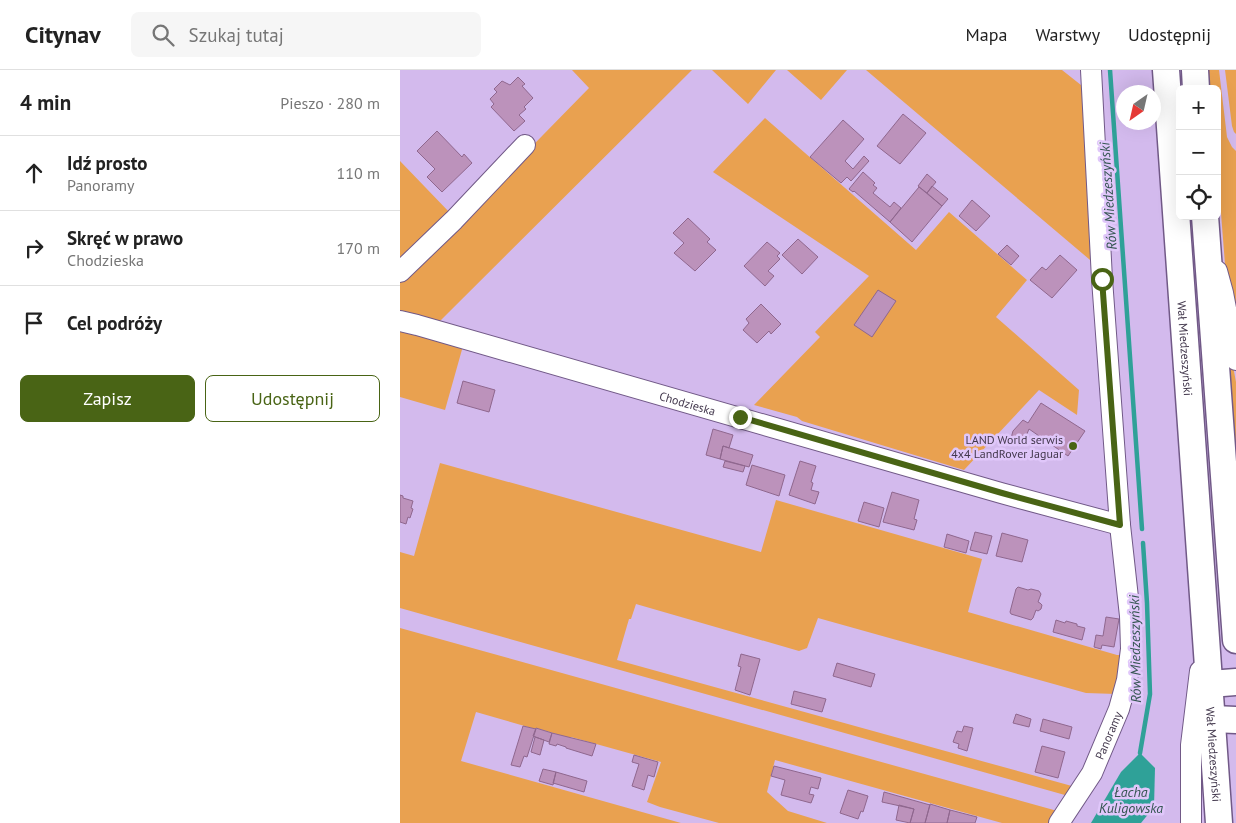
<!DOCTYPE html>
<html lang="pl">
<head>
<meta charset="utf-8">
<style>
	body { margin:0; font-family:"PT Sans",sans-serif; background:#f6f6f6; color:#222 }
	.controls { position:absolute; right:15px; top:15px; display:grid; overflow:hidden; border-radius:8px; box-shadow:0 5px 20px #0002 }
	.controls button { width:45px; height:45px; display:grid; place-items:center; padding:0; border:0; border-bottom:1px solid #e0e0e0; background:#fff; color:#222; font:25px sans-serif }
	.compass { position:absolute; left:716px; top:15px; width:45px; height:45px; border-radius:50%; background:#fff; box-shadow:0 5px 20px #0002; rotate:214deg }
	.stop { position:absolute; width:15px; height:15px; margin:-11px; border:4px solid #496415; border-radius:50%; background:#fff }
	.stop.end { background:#496415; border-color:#fff; box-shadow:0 1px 5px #0008 }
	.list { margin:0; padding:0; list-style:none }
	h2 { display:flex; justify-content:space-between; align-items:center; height:65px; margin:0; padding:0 20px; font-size:21px }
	h2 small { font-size:16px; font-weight:400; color:#767676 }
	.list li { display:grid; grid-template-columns:32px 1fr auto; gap:15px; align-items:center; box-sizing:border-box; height:75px; padding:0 20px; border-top:1px solid #e0e0e0 }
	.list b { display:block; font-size:19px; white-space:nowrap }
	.list p { margin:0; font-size:16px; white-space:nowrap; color:#767676 }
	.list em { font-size:16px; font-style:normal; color:#767676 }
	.actions { display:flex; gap:10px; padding:15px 20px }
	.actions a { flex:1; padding:11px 0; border:1px solid #496415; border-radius:8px; text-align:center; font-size:18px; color:#496415 }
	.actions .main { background:#496415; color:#fff }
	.icon { flex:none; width:28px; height:28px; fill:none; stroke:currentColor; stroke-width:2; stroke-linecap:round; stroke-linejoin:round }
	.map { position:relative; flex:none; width:836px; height:753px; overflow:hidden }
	header { display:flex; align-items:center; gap:30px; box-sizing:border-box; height:70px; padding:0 25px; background:#fff; border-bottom:1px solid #e0e0e0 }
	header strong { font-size:24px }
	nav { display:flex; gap:28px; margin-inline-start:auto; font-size:18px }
	.search { width:350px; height:45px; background:#f6f6f6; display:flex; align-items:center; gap:12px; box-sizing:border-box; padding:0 18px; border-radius:8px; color:#767676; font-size:19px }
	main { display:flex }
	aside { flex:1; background:#fff }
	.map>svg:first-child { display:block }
	.green { fill:#e9a150 }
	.water { fill:#2fa198 }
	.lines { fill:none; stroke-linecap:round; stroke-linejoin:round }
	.stream { stroke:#2fa198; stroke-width:4.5 }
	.building { fill:#bc92bb; stroke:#8f678e }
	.minor-casing { stroke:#715987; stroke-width:22 }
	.major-casing { stroke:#715987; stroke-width:29 }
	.minor { stroke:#fff; stroke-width:20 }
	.major { stroke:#fff; stroke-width:26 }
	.route { stroke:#496415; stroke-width:6 }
	.poi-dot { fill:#496415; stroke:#e0c7fa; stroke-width:2 }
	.labels { text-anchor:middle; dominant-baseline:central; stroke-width:5; stroke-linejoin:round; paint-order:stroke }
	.street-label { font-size:12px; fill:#42374c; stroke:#e0c7fa }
	.poi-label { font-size:12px; fill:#42374c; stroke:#e0c7fa; text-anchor:end }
	.water-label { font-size:14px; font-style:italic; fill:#345551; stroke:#e0c7fa }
</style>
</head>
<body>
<header>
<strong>Citynav</strong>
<div class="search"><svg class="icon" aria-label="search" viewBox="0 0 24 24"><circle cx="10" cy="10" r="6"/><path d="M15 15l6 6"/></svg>Szukaj tutaj</div>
<nav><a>Mapa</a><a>Warstwy</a><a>Udostępnij</a></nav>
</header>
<main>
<aside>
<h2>4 min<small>Pieszo · 280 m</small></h2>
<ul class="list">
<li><svg class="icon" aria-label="ahead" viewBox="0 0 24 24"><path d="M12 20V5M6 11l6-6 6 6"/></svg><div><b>Idź prosto</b><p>Panoramy</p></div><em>110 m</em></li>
<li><svg class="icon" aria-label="right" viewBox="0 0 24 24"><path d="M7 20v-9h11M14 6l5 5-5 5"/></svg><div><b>Skręć w prawo</b><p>Chodzieska</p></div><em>170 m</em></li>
<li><svg class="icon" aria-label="arrive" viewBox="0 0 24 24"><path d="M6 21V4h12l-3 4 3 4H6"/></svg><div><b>Cel podróży</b></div></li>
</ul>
<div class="actions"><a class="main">Zapisz</a><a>Udostępnij</a></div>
</aside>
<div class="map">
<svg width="836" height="753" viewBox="0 0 836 753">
	<rect width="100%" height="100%" fill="#d3baed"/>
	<path class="green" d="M172,0H292L38,253L0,243V211L189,18Z
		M312,0H376L348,34Z
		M387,0H447L421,30Z
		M466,0H662L686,19L696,195Z
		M806,0H819L827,67L832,77L836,81V267L827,220L817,92V19H809Z
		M825,0H836V64L834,62L832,56Z
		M365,48L516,180L549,142L627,210L596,247L679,320L677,345L639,320L564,400L402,351L397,347L354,335L420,267L415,262L469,206L313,102Z
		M0,91L51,144L0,195Z
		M826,260L836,312V438Z
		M0,261L63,276L45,340L0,327Z
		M40,393L361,482L376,430L582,489L568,542L717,585H725L716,624L686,623L418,548L407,578L399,581L236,534L231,549H229L217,590L679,718L672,727L0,538V482L14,486Z
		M0,558L661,742L654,753H602L375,690L367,722L388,741L427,753H319L260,737L247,732L261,692L171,667L170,668L136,658L135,659L76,642L61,691L281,753H0Z"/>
	<path class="water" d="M740,683L755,698L754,737L741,753H691L721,702Z"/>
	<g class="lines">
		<path class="stream" d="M710,0L742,459
			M740,683L750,624L747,533L743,473"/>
	</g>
	<path class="building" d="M118,7L125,14L122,16L133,28L124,37L126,39L119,45L125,51L114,61L91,37L94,34L90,29L97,22L94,19L102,11L110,15Z
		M503,44L526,63L500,94L477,76Z
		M443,50L464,69L445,91L453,99L464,86L469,91L451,111L447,107L441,113L410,87Z
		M37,61L62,87L64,84L72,93L42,122L27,107L35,99L17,81Z
		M463,102L475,113L473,115L477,118L473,123L490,137L494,132L501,138L490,152L454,121L453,122L449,119Z
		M527,104L536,112L527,123L518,116Z
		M532,116L548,129L542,136L527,123Z
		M519,117L542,136L512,172L490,152Z
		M572,130L590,146L576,161L559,146Z
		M288,148L310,169L307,172L316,180L295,201L274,183L284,173L273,163Z
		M398,169L418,187L402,204L382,185Z
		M367,172L380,183L377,186L380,189L368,201L374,206L365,216L344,196Z
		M607,175L619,186L611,195L598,184Z
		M660,185L677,200L652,228L630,210L642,197L646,200Z
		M478,220L496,231L472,267L454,255Z
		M361,234L381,254L371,264L369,261L357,273L343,260L349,253L346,249Z
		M63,311L95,320L89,342L57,333Z
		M641,333L685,361L668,386L629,359L624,371L611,368L613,361L623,350L628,353Z
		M313,359L333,365L329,378L323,376L320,389L306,385Z
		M323,376L353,385L349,397L320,389Z
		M325,391L345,396L343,402L323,397Z
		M400,391L416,396L411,412L413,413L411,420L419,422L415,434L389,425Z
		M352,395L385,405L379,426L346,415Z
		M492,422L519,430L514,449L517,450L514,460L483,452Z
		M0,425L3,426V428L13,431L11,438L13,439L10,448L8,447L6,454L0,452Z
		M464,432L484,438L479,457L458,451Z
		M575,462L592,466L587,484L570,480Z
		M602,463L628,470L622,492L596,486Z
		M547,464L569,471L566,483L544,477Z
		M618,517L628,520L631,519L639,521L641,524L638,532L640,533L642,535L641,539L638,541L636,540L633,548L631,550L611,544L610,542L616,519Z
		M706,547L719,549L714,577L702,575L701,579L694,577L696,565L703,566Z
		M656,550L665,553L666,551L677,554V556L685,558L682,570L653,562Z
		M341,584L360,589L350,625L335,620L341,597L338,596Z
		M437,593L475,604L471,617L433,606Z
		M394,621L426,629L422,642L391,634Z
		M616,644L631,649L629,657L613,653Z
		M643,649L672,657L669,669L640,661Z
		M123,656L136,659L127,687L124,686L120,697L111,695Z
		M564,656L573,658L567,681L558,678L559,674L553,672L557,661L562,662Z
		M136,658L152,663L149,672L133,666Z
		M152,663L196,674L192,686L166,678V677L157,674L156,676L149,674Z
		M135,667L144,670L140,685L131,682Z
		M642,676L665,682L658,708L635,702Z
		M234,685L258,692L254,707L248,705L244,720L232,716L239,694L232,692Z
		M374,696L421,708L418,719L411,717L409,724L414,725L411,733L381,725L385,710L371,706Z
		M143,699L156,702L153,715L139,711Z
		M156,702L187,711L184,722L153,713Z
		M448,720L468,726L463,742L461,741L458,749L440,743Z
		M484,722L530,735L525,753H510L514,739L482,732Z
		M530,734L550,740L547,753H525Z
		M499,735L514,739L510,753L496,750Z
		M550,740L577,747L575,753H547Z"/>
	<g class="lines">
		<g class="minor-casing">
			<g id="minor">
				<path d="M817,201L823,223L836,290"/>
				<path d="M0,202L54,150L125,75"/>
				<path id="s1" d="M0,251L17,255L601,423L720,455"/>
				<path id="s2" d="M659,753L692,703L719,639L727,610L731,579L730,546L720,455L702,209L691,0"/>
				<path d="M791,753V675L800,601"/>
			</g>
		</g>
		<g class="major-casing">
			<g id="major">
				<path id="s3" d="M766,0L819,753"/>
				<path d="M795,0L796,19"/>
				<path d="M805,146L836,570"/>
				<path d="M810,614L836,612"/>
				<path d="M813,649L836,650"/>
			</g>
		</g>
		<use href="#minor" class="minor"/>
		<use href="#major" class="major"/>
	</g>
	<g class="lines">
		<path class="route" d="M340,347L602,423L720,455L702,209"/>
	</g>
	<circle class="poi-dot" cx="673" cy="376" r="5"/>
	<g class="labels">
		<g class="street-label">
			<text stroke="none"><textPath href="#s3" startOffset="279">Wał Miedzeszyński</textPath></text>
			<text stroke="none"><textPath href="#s1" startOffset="299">Chodzieska</textPath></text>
			<text stroke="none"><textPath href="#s2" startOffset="101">Panoramy</textPath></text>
			<text stroke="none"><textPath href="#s3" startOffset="686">Wał Miedzeszyński</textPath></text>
		</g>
		<g class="poi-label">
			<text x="663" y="369">LAND World serwis<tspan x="663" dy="14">4x4 LandRover Jaguar</tspan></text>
		</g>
		<g class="water-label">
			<text transform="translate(708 126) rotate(-94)">Rów Miedzeszyński</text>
			<text transform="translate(735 579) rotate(-91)">Rów Miedzeszyński</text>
			<text x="731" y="722">Łacha<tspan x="731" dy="16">Kuligowska</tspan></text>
		</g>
	</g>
</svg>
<div class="controls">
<button>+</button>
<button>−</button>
<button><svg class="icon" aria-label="locate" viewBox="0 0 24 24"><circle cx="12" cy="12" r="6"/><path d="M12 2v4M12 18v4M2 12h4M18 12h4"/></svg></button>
</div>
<svg class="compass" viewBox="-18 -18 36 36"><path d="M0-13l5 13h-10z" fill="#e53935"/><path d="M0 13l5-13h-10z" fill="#767676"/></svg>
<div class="stop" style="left:702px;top:209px"></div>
<div class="stop end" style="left:340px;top:347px"></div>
</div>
</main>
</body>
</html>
